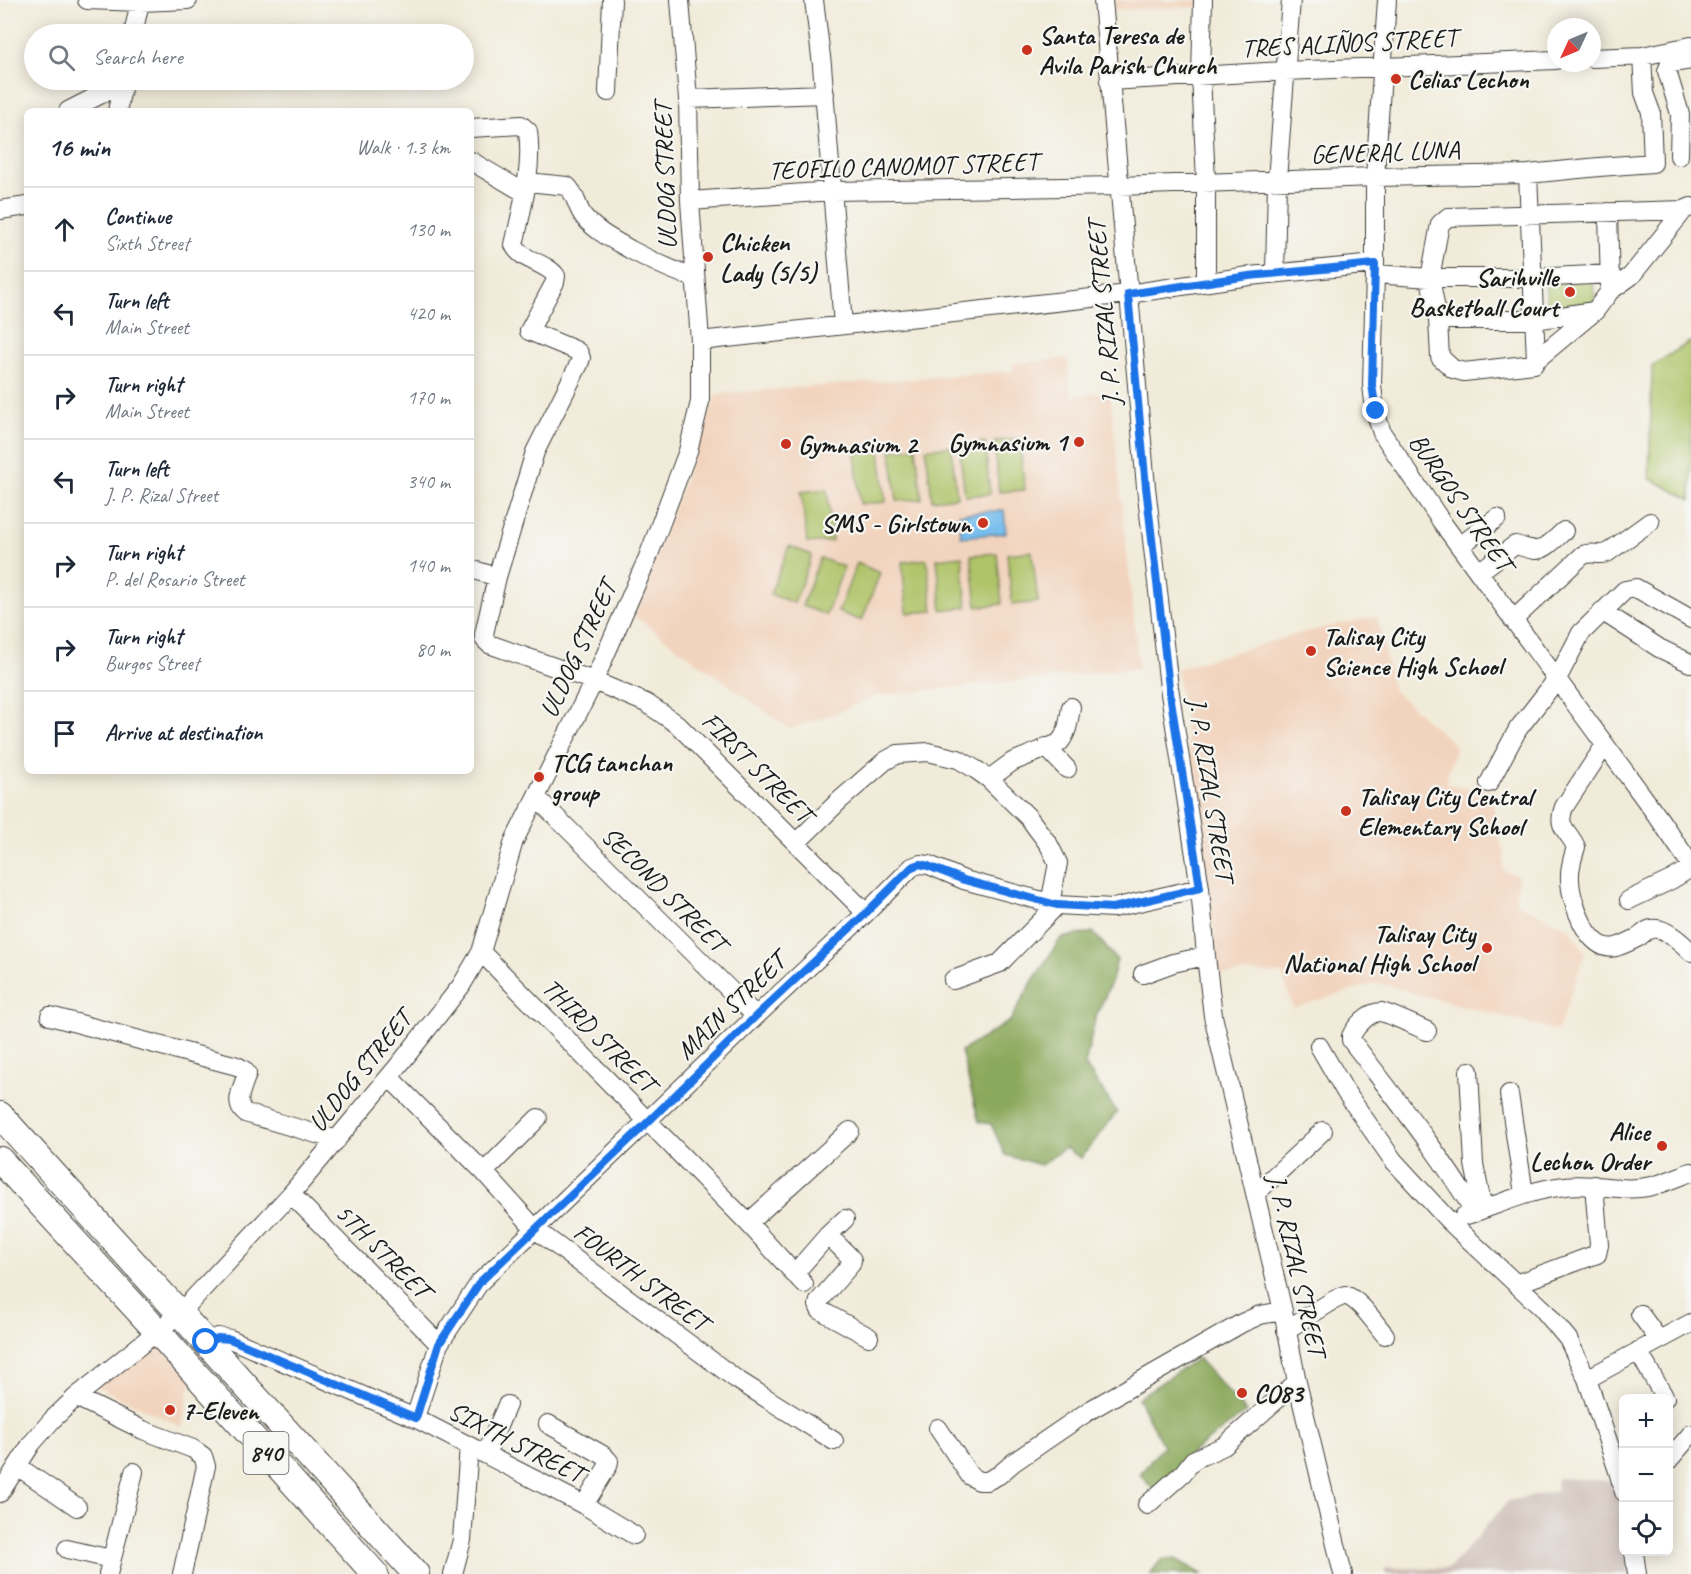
<!DOCTYPE html>
<html lang="en">
<head>
<meta charset="utf-8">
<style>
	body { margin:0; font-family:Caveat,sans-serif; background:#f6f6f7; color:#1f2937 }
	.controls { position:absolute; right:18px; bottom:18px; display:grid; overflow:hidden; border-radius:9px; box-shadow:0 3px 15px #0003 }
	.controls button { width:54px; height:54px; display:grid; place-items:center; padding:0; border:0; border-bottom:2px solid #e0e1e3; background:#fff; color:#1f2937; font:30px sans-serif }
	.compass { position:absolute; left:1547px; top:18px; width:54px; height:54px; border-radius:50%; background:#fff; box-shadow:0 3px 15px #0003; rotate:226deg }
	.stop { position:absolute; width:18px; height:18px; margin:-14px; border:4px solid #1a73e8; border-radius:50%; background:#fff }
	.stop.end { background:#1a73e8; border-color:#fff; box-shadow:0 2px 6px #0008 }
	.list { margin:0; padding:0; list-style:none }
	h2 { display:flex; justify-content:space-between; align-items:center; height:78px; margin:0; padding:0 24px; font-size:26px }
	h2 small { font-size:20px; font-weight:400; color:#747a83 }
	.list li { display:grid; grid-template-columns:39px 1fr auto; gap:18px; align-items:center; box-sizing:border-box; height:84px; padding:0 24px; border-top:2px solid #e0e1e3 }
	.list b { display:block; font-size:22px; white-space:nowrap }
	.list p { margin:0; font-size:20px; white-space:nowrap; color:#747a83 }
	.list em { font-size:20px; font-style:normal; color:#747a83 }
	.icon { flex:none; width:33px; height:33px; fill:none; stroke:currentColor; stroke-width:2; stroke-linecap:round; stroke-linejoin:round }
	.map { position:relative; flex:none; width:1691px; height:1574px; overflow:hidden }
	.search { position:absolute; background:#fff; box-shadow:0 3px 15px #0003; left:24px; top:24px; width:450px; height:66px; display:flex; align-items:center; gap:15px; box-sizing:border-box; padding:0 21px; border-radius:33px; color:#747a83; font-size:22px }
	.panel { position:absolute; background:#fff; box-shadow:0 3px 15px #0003; left:24px; top:108px; width:450px; height:666px; border-radius:9px }
	.map>svg:first-child { display:block }
	.built { fill:#f2d4be }
	.industrial { fill:#cfc0ba }
	.green { fill:#afc367; stroke:#667042; stroke-width:1.5 }
	.forest { fill:#8ba95c; stroke:#54623c; stroke-width:1.5 }
	.water { fill:#76bdee; stroke:#496c85; stroke-width:1.5 }
	.lines { fill:none; stroke-linecap:round; stroke-linejoin:round }
	.minor-casing { stroke:#3c3b38; stroke-width:20 }
	.highway-casing { stroke:#3c3b38; stroke-width:28 }
	.minor { stroke:#fff; stroke-width:18 }
	.highway { stroke:#fff; stroke-width:26 }
	.route { stroke:#1a73e8; stroke-width:8 }
	.poi-dot { fill:#c8321e; stroke:#f6f6f2; stroke-width:2 }
	.labels { text-anchor:middle; dominant-baseline:central; stroke-width:4.5; stroke-linejoin:round; paint-order:stroke }
	.shield { fill:#f6f6f2; stroke:#5d5d5c; stroke-width:1.5 }
	.shield-label { font-size:24px; font-weight:bold; fill:#1c1c1c }
	.poi-label { font-size:26px; font-weight:bold; fill:#1c1c1c; stroke:#f6f6f2; text-anchor:start }
	.street-label { font-size:26px; fill:#1c1c1c; stroke:#f6f6f2 }
</style>
</head>
<body>
<div class="map">
<svg width="1691" height="1574" viewBox="0 0 1691 1574">
	<rect width="100%" height="100%" fill="#f6f6f2"/>
	<filter id="ink" filterUnits="userSpaceOnUse"><feTurbulence type="fractalNoise" baseFrequency=".0167" numOctaves="2"/><feDisplacementMap in="SourceGraphic" scale="12" xChannelSelector="R" yChannelSelector="G"/><feConvolveMatrix kernelMatrix="1 2 1 2 8 2 1 2 1" color-interpolation-filters="sRGB"/></filter>
	<filter id="wash" filterUnits="userSpaceOnUse"><feTurbulence type="fractalNoise" baseFrequency=".008" numOctaves="4" result="noise"/><feDisplacementMap in="SourceGraphic" scale="24" xChannelSelector="R" yChannelSelector="G"/><feGaussianBlur stdDeviation="1.35" result="paint"/><feColorMatrix in="noise" values="0 0 0 0 0 0 0 0 0 0 0 0 0 0 0 0 0 1.4 0 .05"/><feComposite in="paint" operator="in"/></filter>
	<g filter="url(#wash)">
		<rect width="100%" height="100%" fill="#f1ebd9"/>
		<path class="built" d="M1112,0H1200L1201,7L1113,10Z
			M1067,358L1071,396L1110,392L1139,668L876,696L839,712L790,729L634,616L716,394L1014,371L1012,364Z
			M1377,616L1393,690L1456,746L1445,784L1492,790L1497,832L1504,853L1503,871L1518,875L1516,903L1569,928L1585,953L1558,1031L1377,983L1293,1008L1282,974L1253,972L1219,975L1182,703L1176,669L1297,634Z
			M142,1346H161L191,1379L182,1427L94,1385Z"/>
		<path class="industrial" d="M1557,1478L1618,1481L1623,1517L1624,1552H1629L1633,1574H1385V1568H1450L1508,1501L1556,1491Z"/>
		<path class="green" d="M1593,278L1595,303L1547,306L1545,281Z
			M1691,341V500L1649,478L1652,366Z
			M1019,439L1025,490L999,492L994,441Z
			M985,442L990,494L965,496L959,445Z
			M951,446L957,497L932,500L926,449Z
			M916,447L922,499L897,501L891,450Z
			M880,451L886,502L860,504L855,453Z
			M827,489L832,541L807,543L801,492Z
			M789,546L812,555L794,603L770,594Z
			M1032,551L1038,602L1012,605L1007,554Z
			M997,553L1002,604L977,607L971,555Z
			M962,556L967,607L942,610L937,559Z
			M820,558L844,567L826,615L802,606Z
			M927,559L933,611L907,613L902,562Z
			M857,563L880,573L862,621L838,612Z"/>
		<path class="forest" d="M1093,932L1117,960L1112,980L1095,1019L1085,1065L1117,1112L1081,1158L1065,1148L1041,1165L1005,1155L991,1124L979,1122L961,1051L1010,1021L1032,982L1061,938Z
			M1198,1358L1246,1412L1190,1454L1157,1494L1140,1474L1163,1446L1138,1398Z
			M1173,1558H1174L1202,1574H1150L1161,1560Z"/>
		<path class="water" d="M1004,510L1006,533L961,537L959,514Z"/>
	</g>
	<g filter="url(#ink)">
		<g class="lines">
			<g class="minor-casing">
				<path id="minor" d="M87,0L140,2L188,0
					M814,0L822,65L843,325
					M1103,0L1146,487L1169,687L1200,888L1206,956L1213,1016L1283,1311L1297,1382L1343,1574
					M1203,0L1201,75L1206,182V282
					M1387,0L1375,177V274L1372,385L1375,411L1382,433L1441,521L1658,817L1691,865
					M133,34L140,2
					M1592,58L1642,56L1691,46
					M1109,81L1285,71L1556,60
					M608,92L612,0
					M688,99L825,94
					M68,111L123,83
					M117,111L124,80
					M471,128L521,125L528,131C533,169 522,208 514,245C521,261 546,262 556,276L555,282L529,331L575,350L579,353L581,358L579,364L535,452L497,577L484,634V639L489,644L594,681L646,703L677,724L866,913
					M1679,156L1680,114L1667,71L1669,66L1672,63L1691,60
					M471,161L525,193
					M1528,174L1536,360
					M527,182L567,186C577,195 576,208 585,218C598,233 614,240 631,250C652,261 672,271 695,278
					M690,201L833,191L1118,186L1375,177L1528,174L1599,167L1653,163L1651,112L1644,93L1642,56
					M0,210L27,206
					M1684,210L1631,276L1610,291L1595,311L1536,360L1534,364L1464,372L1453,369L1440,357L1438,320L1430,278L1440,224L1448,217L1684,210L1691,207
					M1608,212L1610,287
					M1275,274L1277,180L1291,0
					M1375,274L1430,278H1533L1611,274
					M1438,320H1535L1594,311
					M700,341L1128,294L1249,276L1375,264
					M1460,546L1497,518
					M471,569L497,577
					M1479,572L1515,545C1521,546 1528,549 1535,550C1545,551 1557,537 1564,531
					M1602,611L1659,648L1690,663
					M1513,620L1583,555C1591,551 1599,556 1607,553L1650,522
					M1605,745L1564,807C1556,829 1568,829 1576,847C1573,857 1569,868 1570,879C1570,900 1588,954 1616,947C1623,945 1631,941 1637,938C1644,934 1648,927 1657,929C1668,930 1684,945 1691,952
					M1046,747L1067,769
					M989,779L1012,762L1059,743C1068,733 1069,720 1071,707
					M1489,783L1518,729L1557,679L1581,633L1625,590L1636,588L1691,619
					M536,797L756,1016
					M797,842L839,801L885,761L898,754L928,752L958,759L975,769L989,779L1029,818L1049,845L1058,863L1050,904
					M1629,900L1671,880L1691,868
					M481,952L748,1223L804,1284
					M1143,974L1173,963L1206,956
					M953,980L1000,963L1057,905
					M50,1016L237,1066L244,1070L247,1074C243,1086 233,1104 245,1113L337,1140
					M1427,1031C1418,1027 1388,1013 1381,1012C1368,1012 1356,1026 1351,1036V1040C1394,1097 1439,1152 1475,1213
					M1319,1046L1345,1091L1393,1160L1449,1221L1542,1308L1568,1339L1587,1379L1618,1471L1624,1492
					M1469,1071L1474,1164L1483,1209
					M389,1077L484,1172L536,1230L736,1379L834,1441
					M1509,1094L1524,1194
					M484,1172L538,1118
					M291,1194L439,1344
					M1255,1194L1323,1131
					M1464,1216C1498,1205 1528,1190 1565,1186C1594,1182 1623,1193 1652,1186C1665,1183 1678,1177 1691,1172
					M748,1223L850,1131
					M828,1235L849,1256L852,1260L851,1264L819,1301L818,1305L820,1310L869,1337
					M794,1274L828,1235L845,1219
					M1516,1284L1597,1254L1599,1245L1594,1185
					M1640,1314L1659,1340
					M1286,1330L1334,1300L1345,1295C1360,1300 1374,1322 1385,1335
					M205,1342L218,1337L230,1339L415,1418L584,1505L634,1535
					M1638,1351L1665,1398
					M1587,1379L1691,1323
					M76,1397L143,1430L193,1449L203,1456L206,1466L182,1574
					M415,1418L439,1344L480,1282L756,1016L862,917L912,867L920,864L929,865L964,880L1057,905L1113,908L1200,888
					M548,1424L603,1455L609,1461L608,1466L584,1505
					M938,1428L970,1476L979,1481H987L999,1475L1014,1462L1090,1410L1242,1323L1260,1315L1283,1311
					M486,1454L507,1405
					M1668,1461L1691,1434
					M17,1466L77,1507
					M0,1493L32,1443L52,1420L76,1397L180,1313L291,1194L399,1065L461,986L481,952L514,841L594,681L648,557L688,451L700,402V341L690,201L688,99L680,0
					M1147,1505L1183,1473L1193,1460L1224,1446L1297,1382
					M67,1549L111,1559
					M1634,1552L1637,1574
					M108,1574L134,1472
					M453,1574L462,1540L469,1446"/>
			</g>
			<g class="highway-casing">
				<path id="highway" d="M0,1115L416,1574
					M0,1160L158,1332L375,1574"/>
			</g>
			<use href="#minor" class="minor"/>
			<use href="#highway" class="highway"/>
		</g>
	</g>
	<g class="lines" filter="url(#ink)">
		<path class="route" d="M206,1342L218,1338L230,1339L416,1418L439,1344L480,1282L649,1121L756,1016L862,917L912,867L920,864L928,866L964,880L1057,905L1113,908L1200,888L1169,687L1146,487L1128,294L1249,276L1375,264L1372,385L1376,411"/>
	</g>
	<g class="poi-dot">
		<circle cx="1027" cy="50" r="6"/>
		<circle cx="1396" cy="79" r="6"/>
		<circle cx="708" cy="257" r="6"/>
		<circle cx="1570" cy="292" r="6"/>
		<circle cx="1079" cy="442" r="6"/>
		<circle cx="786" cy="444" r="6"/>
		<circle cx="983" cy="523" r="6"/>
		<circle cx="1311" cy="651" r="6"/>
		<circle cx="539" cy="777" r="6"/>
		<circle cx="1346" cy="811" r="6"/>
		<circle cx="1487" cy="948" r="6"/>
		<circle cx="1662" cy="1146" r="6"/>
		<circle cx="1242" cy="1393" r="6"/>
		<circle cx="170" cy="1410" r="6"/>
	</g>
	<g class="labels">
		<rect class="shield" x="243.5" y="1432" width="45" height="42" rx="4.5"/>
		<g class="shield-label">
			<text x="266" y="1453">840</text>
		</g>
		<g class="poi-label">
			<text x="1039" y="35">Santa Teresa de<tspan x="1039" dy="30">Avila Parish Church</tspan></text>
			<text x="1408" y="79">Celias Lechon</text>
			<text x="720" y="242">Chicken<tspan x="720" dy="30">Lady (5/5)</tspan></text>
			<text x="1558" y="277" text-anchor="end">Sarihville<tspan x="1558" dy="30">Basketball Court</tspan></text>
			<text x="1067" y="442" text-anchor="end">Gymnasium 1</text>
			<text x="798" y="444">Gymnasium 2</text>
			<text x="971" y="523" text-anchor="end">SMS - Girlstown</text>
			<text x="1323" y="636">Talisay City<tspan x="1323" dy="30">Science High School</tspan></text>
			<text x="551" y="762">TCG tanchan<tspan x="551" dy="30">group</tspan></text>
			<text x="1358" y="796">Talisay City Central<tspan x="1358" dy="30">Elementary School</tspan></text>
			<text x="1475" y="933" text-anchor="end">Talisay City<tspan x="1475" dy="30">National High School</tspan></text>
			<text x="1650" y="1131" text-anchor="end">Alice<tspan x="1650" dy="30">Lechon Order</tspan></text>
			<text x="1254" y="1393">CO83</text>
			<text x="182" y="1410">7-Eleven</text>
		</g>
		<g class="street-label">
			<text transform="translate(1349 43) rotate(-3)">TRES ALIÑOS STREET</text>
			<text transform="translate(1385 152) rotate(-2)">GENERAL LUNA</text>
			<text transform="translate(903 166) rotate(-2)">TEOFILO CANOMOT STREET</text>
			<text transform="translate(665 176) rotate(-92)">ULDOG STREET</text>
			<text transform="translate(1104 313) rotate(-95)">J. P. RIZAL STREET</text>
			<text transform="translate(1461 502) rotate(55)">BURGOS STREET</text>
			<text transform="translate(578 649) rotate(-65)">ULDOG STREET</text>
			<text transform="translate(757 767) rotate(45)">FIRST STREET</text>
			<text transform="translate(1211 789) rotate(81)">J. P. RIZAL STREET</text>
			<text transform="translate(664 889) rotate(45)">SECOND STREET</text>
			<text transform="translate(731 1006) rotate(-44)">MAIN STREET</text>
			<text transform="translate(599 1035) rotate(45)">THIRD STREET</text>
			<text transform="translate(360 1071) rotate(-51)">ULDOG STREET</text>
			<text transform="translate(383 1251) rotate(45)">5TH STREET</text>
			<text transform="translate(1297 1265) rotate(77)">J. P. RIZAL STREET</text>
			<text transform="translate(641 1277) rotate(37)">FOURTH STREET</text>
			<text transform="translate(516 1442) rotate(27)">SIXTH STREET</text>
		</g>
	</g>
</svg>
<div class="controls">
<button>+</button>
<button>−</button>
<button><svg class="icon" aria-label="locate" viewBox="0 0 24 24"><circle cx="12" cy="12" r="6"/><path d="M12 2v4M12 18v4M2 12h4M18 12h4"/></svg></button>
</div>
<svg class="compass" viewBox="-18 -18 36 36"><path d="M0-13l5 13h-10z" fill="#e53935"/><path d="M0 13l5-13h-10z" fill="#747a83"/></svg>
<div class="stop" style="left:206px;top:1342px"></div>
<div class="stop end" style="left:1376px;top:411px"></div>
<div class="search"><svg class="icon" aria-label="search" viewBox="0 0 24 24"><circle cx="10" cy="10" r="6"/><path d="M15 15l6 6"/></svg>Search here</div>
<section class="panel">
<h2>16 min<small>Walk · 1.3 km</small></h2>
<ul class="list">
<li><svg class="icon" aria-label="ahead" viewBox="0 0 24 24"><path d="M12 20V5M6 11l6-6 6 6"/></svg><div><b>Continue</b><p>Sixth Street</p></div><em>130 m</em></li>
<li><svg class="icon" aria-label="left" viewBox="0 0 24 24"><path d="M17 20v-9H6M10 6l-5 5 5 5"/></svg><div><b>Turn left</b><p>Main Street</p></div><em>420 m</em></li>
<li><svg class="icon" aria-label="right" viewBox="0 0 24 24"><path d="M7 20v-9h11M14 6l5 5-5 5"/></svg><div><b>Turn right</b><p>Main Street</p></div><em>170 m</em></li>
<li><svg class="icon" aria-label="left" viewBox="0 0 24 24"><path d="M17 20v-9H6M10 6l-5 5 5 5"/></svg><div><b>Turn left</b><p>J. P. Rizal Street</p></div><em>340 m</em></li>
<li><svg class="icon" aria-label="right" viewBox="0 0 24 24"><path d="M7 20v-9h11M14 6l5 5-5 5"/></svg><div><b>Turn right</b><p>P. del Rosario Street</p></div><em>140 m</em></li>
<li><svg class="icon" aria-label="right" viewBox="0 0 24 24"><path d="M7 20v-9h11M14 6l5 5-5 5"/></svg><div><b>Turn right</b><p>Burgos Street</p></div><em>80 m</em></li>
<li><svg class="icon" aria-label="arrive" viewBox="0 0 24 24"><path d="M6 21V4h12l-3 4 3 4H6"/></svg><div><b>Arrive at destination</b></div></li>
</ul>
</section>
</div>
</body>
</html>
